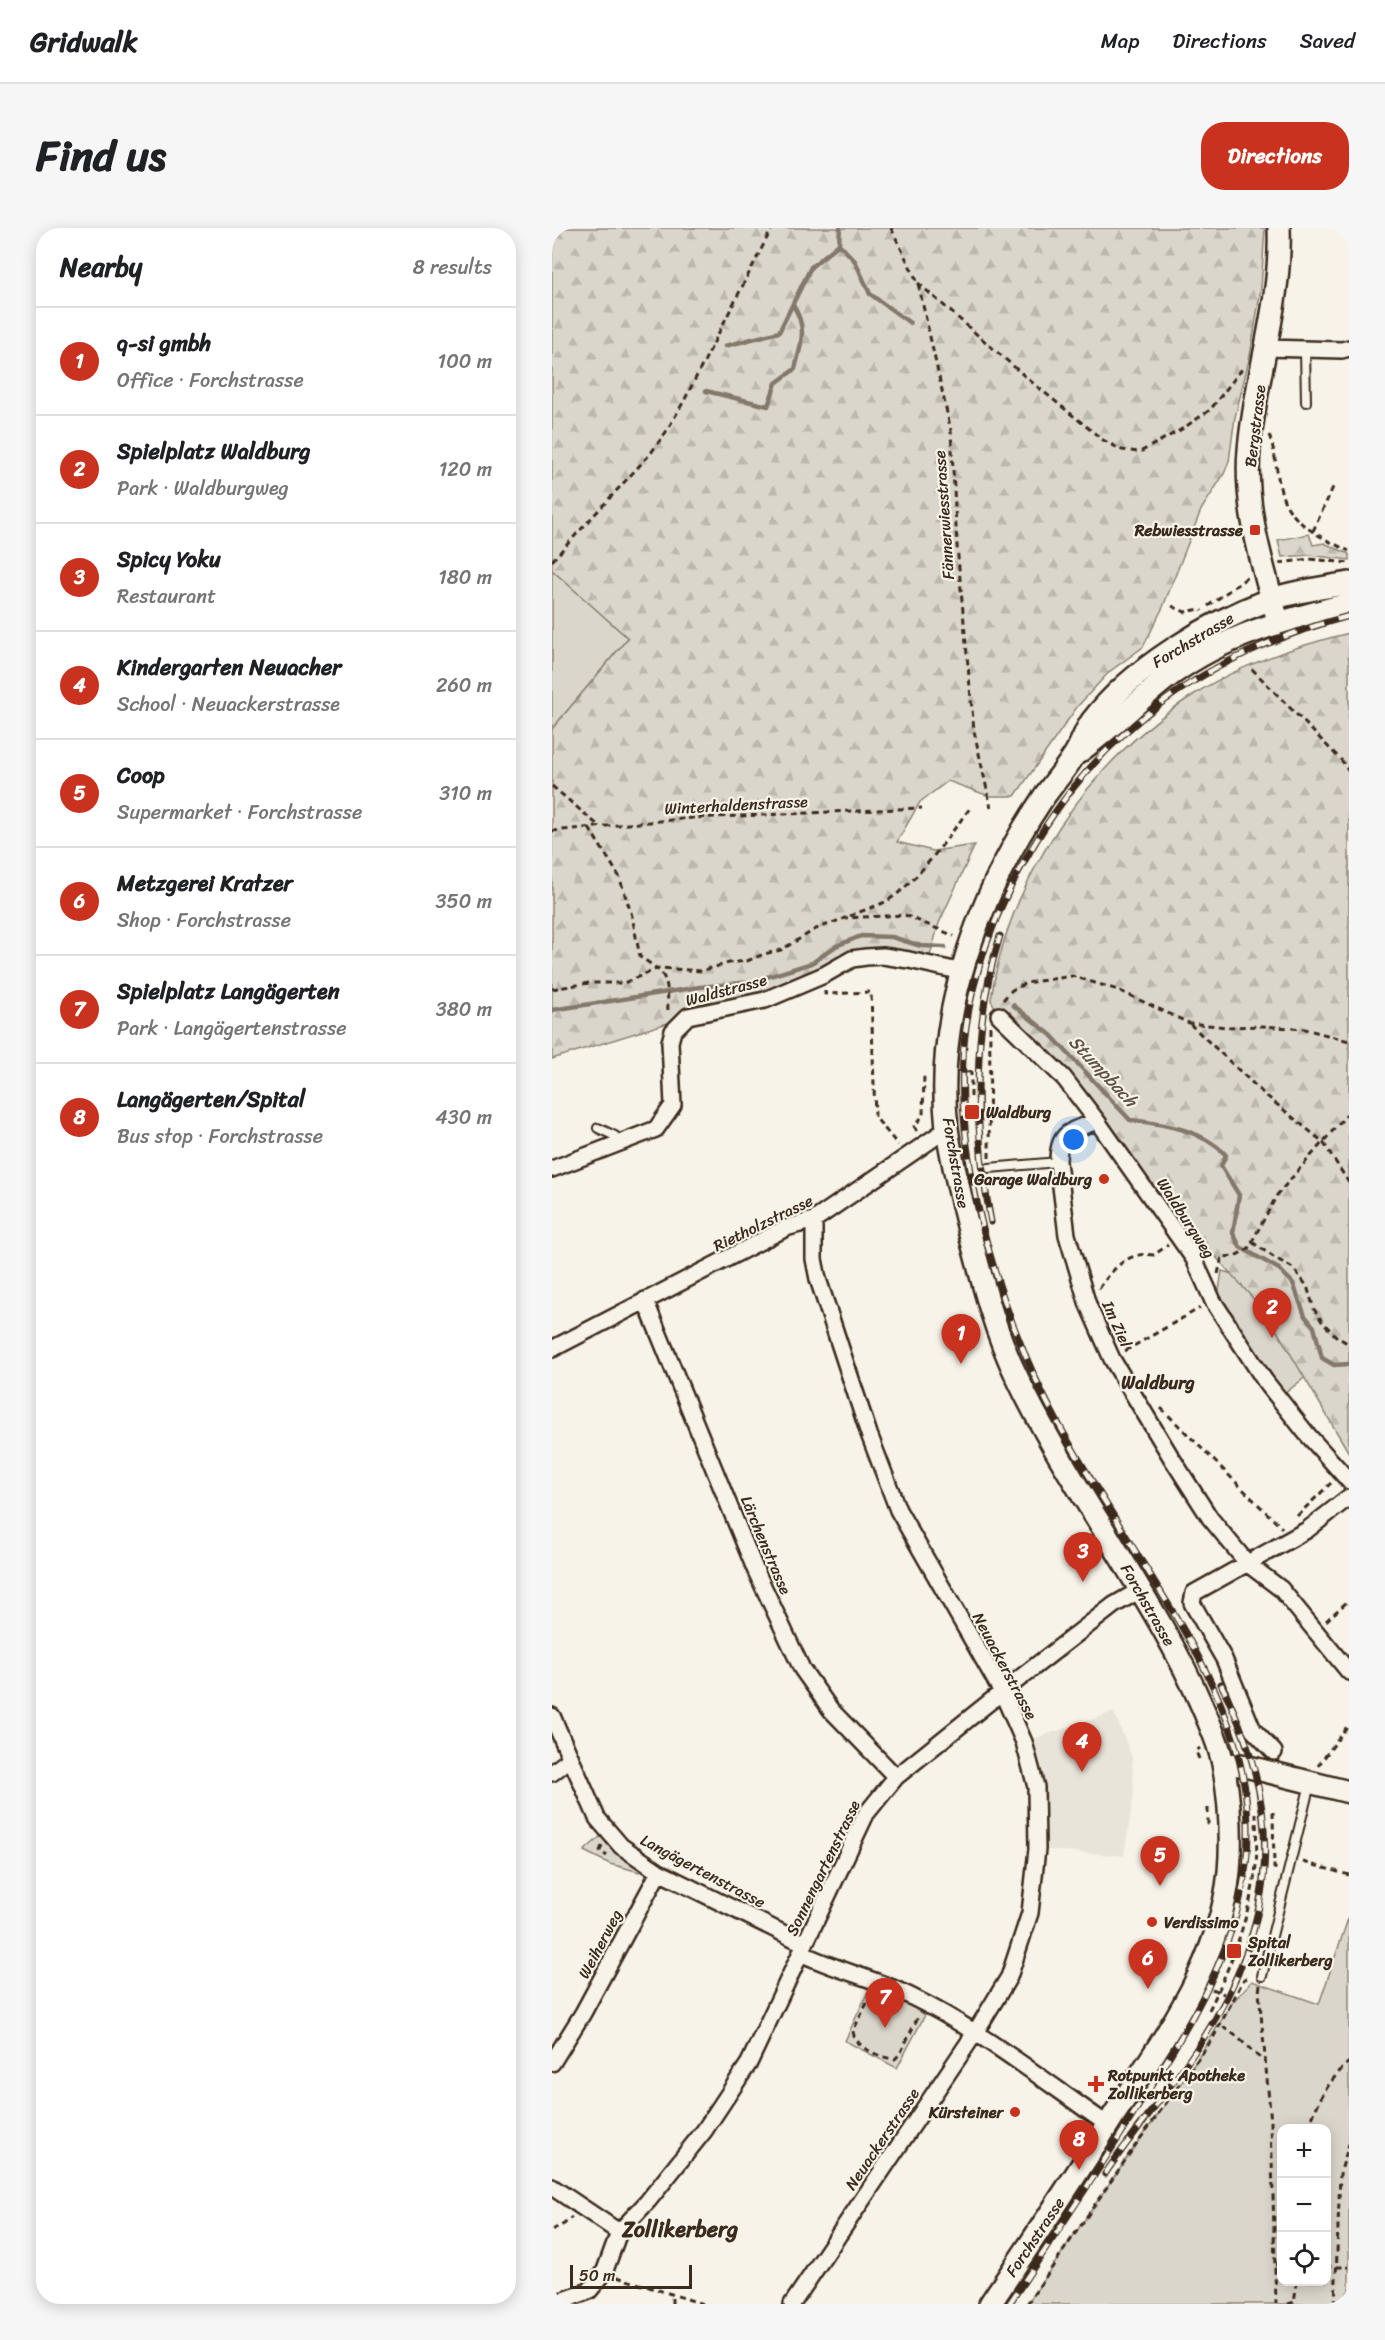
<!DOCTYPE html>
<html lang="en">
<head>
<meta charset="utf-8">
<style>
	body { margin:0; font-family:Sriracha,sans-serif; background:#f6f6f6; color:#202124 }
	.controls { position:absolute; right:18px; bottom:18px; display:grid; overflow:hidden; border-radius:12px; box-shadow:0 3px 15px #0003 }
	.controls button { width:54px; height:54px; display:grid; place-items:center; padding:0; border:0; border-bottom:2px solid #e0e0e0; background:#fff; color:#202124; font:30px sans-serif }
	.scale { position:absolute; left:18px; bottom:15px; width:122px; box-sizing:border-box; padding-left:6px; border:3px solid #3b2a1e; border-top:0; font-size:16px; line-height:21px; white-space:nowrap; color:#3b2a1e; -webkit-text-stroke:4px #f7f3e8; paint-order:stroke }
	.you { position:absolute; left:522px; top:912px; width:21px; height:21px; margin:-15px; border:4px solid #fff; border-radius:50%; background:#1a73e8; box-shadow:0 0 0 9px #1a73e833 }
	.badge { display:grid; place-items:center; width:39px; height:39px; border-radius:50%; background:#c8321e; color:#fff; font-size:20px; font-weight:700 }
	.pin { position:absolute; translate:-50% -50px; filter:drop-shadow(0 2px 3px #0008) }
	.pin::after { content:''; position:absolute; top:32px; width:21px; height:18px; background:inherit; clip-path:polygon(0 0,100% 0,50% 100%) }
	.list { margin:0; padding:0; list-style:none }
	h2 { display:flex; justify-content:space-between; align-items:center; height:78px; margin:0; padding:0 24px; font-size:26px }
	h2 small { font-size:20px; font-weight:400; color:#757577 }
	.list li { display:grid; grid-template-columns:39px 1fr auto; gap:18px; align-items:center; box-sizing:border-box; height:108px; padding:0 24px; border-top:2px solid #e0e0e0 }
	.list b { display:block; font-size:22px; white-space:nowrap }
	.list p { margin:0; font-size:20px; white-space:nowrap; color:#757577 }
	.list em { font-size:20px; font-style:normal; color:#757577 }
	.icon { flex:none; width:33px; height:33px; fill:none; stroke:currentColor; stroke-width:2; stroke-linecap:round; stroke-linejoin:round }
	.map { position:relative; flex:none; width:797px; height:2076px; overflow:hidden; border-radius:24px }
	header { display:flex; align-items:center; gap:36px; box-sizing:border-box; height:84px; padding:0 30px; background:#fff; border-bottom:2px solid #e0e0e0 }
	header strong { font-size:28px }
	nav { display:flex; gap:33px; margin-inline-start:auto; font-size:21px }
	.intro { display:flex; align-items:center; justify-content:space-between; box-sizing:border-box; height:144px; padding:0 36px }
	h1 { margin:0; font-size:42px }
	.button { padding:15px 27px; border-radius:24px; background:#c8321e; color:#fff; font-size:21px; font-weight:700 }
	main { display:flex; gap:36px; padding:0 36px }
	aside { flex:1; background:#fff; border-radius:24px; box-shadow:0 3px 15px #0003 }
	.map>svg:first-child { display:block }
	.built { fill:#e9e4d9 }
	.green { fill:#dbd6cb; stroke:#8b8074; stroke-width:1.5; fill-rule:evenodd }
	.forest { fill:url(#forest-firs); stroke:#8b8074; stroke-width:1.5 }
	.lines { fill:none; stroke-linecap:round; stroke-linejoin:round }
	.stream { stroke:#84786c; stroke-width:4.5 }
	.lane-casing { stroke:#3b2a1e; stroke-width:12 }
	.street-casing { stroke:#3b2a1e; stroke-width:20 }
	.secondary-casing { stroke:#3b2a1e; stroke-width:26 }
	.path { stroke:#3b2a1e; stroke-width:3; stroke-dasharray:6 4.5; stroke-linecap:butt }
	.lane { stroke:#f7f3e8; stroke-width:8 }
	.street { stroke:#f7f3e8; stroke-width:15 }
	.secondary { stroke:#f7f3e8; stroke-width:21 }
	.rail-casing { stroke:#3b2a1e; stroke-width:7 }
	.rail { stroke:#f7f3e8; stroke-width:4.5; stroke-dasharray:14; stroke-linecap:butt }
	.poi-dot { fill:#c8321e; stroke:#f7f3e8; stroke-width:2 }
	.labels { text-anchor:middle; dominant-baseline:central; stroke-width:4.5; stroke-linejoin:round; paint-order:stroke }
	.street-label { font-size:16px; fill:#3b2a1e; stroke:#f7f3e8 }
	.poi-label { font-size:16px; font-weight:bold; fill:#3b2a1e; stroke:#f7f3e8; text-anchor:start }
	.water-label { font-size:18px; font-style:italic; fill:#5f5145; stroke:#f7f3e8 }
	.neighbourhood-label { font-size:18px; font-weight:bold; fill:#3b2a1e; stroke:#f7f3e8 }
	.district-label { font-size:22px; font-weight:bold; fill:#3b2a1e; stroke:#f7f3e8 }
</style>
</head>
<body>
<header>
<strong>Gridwalk</strong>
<nav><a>Map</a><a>Directions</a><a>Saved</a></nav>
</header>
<div class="intro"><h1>Find us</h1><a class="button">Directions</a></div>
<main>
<aside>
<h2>Nearby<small>8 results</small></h2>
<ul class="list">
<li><span class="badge">1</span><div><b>q-si gmbh</b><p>Office · Forchstrasse</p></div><em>100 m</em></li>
<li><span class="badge">2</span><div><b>Spielplatz Waldburg</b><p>Park · Waldburgweg</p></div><em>120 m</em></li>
<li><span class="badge">3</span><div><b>Spicy Yoku</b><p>Restaurant</p></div><em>180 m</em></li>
<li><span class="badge">4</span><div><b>Kindergarten Neuacher</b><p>School · Neuackerstrasse</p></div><em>260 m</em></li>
<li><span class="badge">5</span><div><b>Coop</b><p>Supermarket · Forchstrasse</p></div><em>310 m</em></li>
<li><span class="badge">6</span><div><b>Metzgerei Kratzer</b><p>Shop · Forchstrasse</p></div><em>350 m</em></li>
<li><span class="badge">7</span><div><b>Spielplatz Langägerten</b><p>Park · Langägertenstrasse</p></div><em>380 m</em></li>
<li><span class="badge">8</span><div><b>Langägerten/Spital</b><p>Bus stop · Forchstrasse</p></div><em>430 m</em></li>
</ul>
</aside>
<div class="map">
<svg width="797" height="2076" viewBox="0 0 797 2076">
	<defs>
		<pattern id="forest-firs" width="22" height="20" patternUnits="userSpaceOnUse" patternTransform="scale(1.5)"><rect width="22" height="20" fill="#dbd6cb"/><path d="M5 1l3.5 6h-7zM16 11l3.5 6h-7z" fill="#bdb8ae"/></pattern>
	</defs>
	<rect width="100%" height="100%" fill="#f7f3e8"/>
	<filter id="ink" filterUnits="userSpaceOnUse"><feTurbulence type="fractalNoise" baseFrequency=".0167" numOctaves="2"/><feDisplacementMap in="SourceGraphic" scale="12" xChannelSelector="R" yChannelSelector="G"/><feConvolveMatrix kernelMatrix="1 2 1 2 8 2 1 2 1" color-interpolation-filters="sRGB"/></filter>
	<g filter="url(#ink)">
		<path class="built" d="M562,1484L580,1529L582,1565L572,1628L485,1621L472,1514Z"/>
		<path class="green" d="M0,342L76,410L0,501Z
			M670,1043L721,1057L766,1139L732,1166L697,1120L666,1069Z
			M50,1607L89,1642L88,1644L58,1636L32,1623Z
			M797,1688V2076H475L585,1915L638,1843L680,1775L700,1753L767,1776ZM730,1900H774V2054H730Z
			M318,1759L368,1781L367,1783L373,1787L345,1840L293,1813Z"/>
		<path class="forest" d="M0,0H713L709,60L698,128L683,189L677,233L672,246L649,282L611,379L591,419L557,444L525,479L463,568H437L396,553L368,574L345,614L381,623L423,617L387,695L376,735L331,728L0,831V501L76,410L0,342Z
			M757,306L761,317L772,315L797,326V332L758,327L730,329L726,312Z
			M797,405V1225L715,1086L447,787L439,772C456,650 538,533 641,467C687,437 744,418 797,405Z"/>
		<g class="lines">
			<path class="stream" d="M287,16L303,33L318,66L358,95
				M173,118L227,104L259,39L287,16L288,0
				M154,163L216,178L224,155L243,141C249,115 256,101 241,77
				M461,777L499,807L578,892C612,896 649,901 674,927L669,938L687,967L681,1005L688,1019L727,1041L741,1055L753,1088L762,1099L770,1130L782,1137L797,1136
				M0,782L148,759L199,754L260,735L284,718L309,708L340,709L369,718L393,719"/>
			<g class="lane-casing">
				<path id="lane" d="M753,122L754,174
					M46,900L63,908L68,916
					M437,940L506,934
					M710,1748L758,1556"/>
			</g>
			<g class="street-casing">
				<path id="street" d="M713,120L790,122L797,120
					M447,787L512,850L545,893L642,1031L661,1073L713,1153L754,1205L797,1253
					M545,893C520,903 506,902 506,934L515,1007L536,1077L560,1131L619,1229L658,1290L696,1336L729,1361L797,1444
					M0,941L104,901L121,877L118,814L121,803L136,788L213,772L272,747L300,731L314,729L331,728L357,732L411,744
					M93,1072L203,1341L250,1441L279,1482L344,1549
					M0,1121L234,1000L262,992L395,901
					M0,1488L45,1590L69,1618L107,1644L253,1716
					M722,1524L701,1502L672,1431L640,1375L642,1365L755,1302L797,1269
					M0,1545L19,1530
					M249,1725C283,1742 322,1750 356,1767C427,1801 491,1852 556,1897
					M0,1835L31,1785L107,1644
					M0,1959L67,2004
					M37,2063L52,2045L67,2004L96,1973L152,1903L197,1835L314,1586L344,1549L450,1464L562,1377L588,1362
					M1,2076L37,2063
					M240,2076L423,1805L457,1749L478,1685L485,1621L484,1559L472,1514L450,1464L346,1282L317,1206L266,1051L262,1031V992"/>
			</g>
			<g class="secondary-casing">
				<path id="secondary" d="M726,393C711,339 692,280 697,222C703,148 730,75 727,0
					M524,526C558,502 586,472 619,447C673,407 733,392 797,376
					M671,1536L689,1537L797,1564
					M438,2076C480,2013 522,1951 562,1887C613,1808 675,1726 678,1628C679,1598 677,1566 671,1536C667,1515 658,1497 650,1478C624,1418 589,1363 555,1307C523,1255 490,1203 464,1147C443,1104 431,1056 419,1010C410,974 400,937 395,900C382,786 428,664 491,570C501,556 512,543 521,529C529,518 532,504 540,493C579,441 657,394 717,372C742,363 771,360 797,355"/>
			</g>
			<path class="path" d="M339,0L366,55L399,203L405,318L422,503L439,580
				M366,55L476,151L551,212L570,222L588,224L630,201L658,182L690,141
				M717,207C725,228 724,247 730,267C739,296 772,311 797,323
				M761,303L782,257
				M0,333L99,225L114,204L132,173L220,0
				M727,335L758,331L797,335
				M620,378L633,384L648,381L650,383
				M656,378L697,348
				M700,441L790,533L797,544
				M0,558L47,598
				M37,600L67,648L80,688L88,729C119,748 115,753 116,786
				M0,603L141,590L370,580
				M298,688C309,683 322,679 333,674C364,657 397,607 419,579
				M0,761L37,755H72L107,740L149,743L177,735L195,733L212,726L229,722L264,701L293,690L353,687L402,708
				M273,763V766L319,764L323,889L346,917
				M451,772L460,762L474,755L520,748L566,762L637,795L675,799L711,798L753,801L797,813
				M638,796L711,865L771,914L797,955
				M414,844L424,843
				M419,869V844
				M365,903L362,898L371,888L372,847
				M437,930L438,798
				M700,1014L723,1030L741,1040L755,1058L762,1081L771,1095L785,1109L797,1116
				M666,1046L670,1029L683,1028L696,1021L725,967L797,884
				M547,1061C561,1040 576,1023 602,1027L616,1017
				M573,1123L648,1080
				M609,1180L730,1300
				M745,1288L779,1255
				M774,1393L797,1372
				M647,1531L644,1523L648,1520
				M766,1538L797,1496
				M656,1580V1596L659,1597
				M721,1584L722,1640L727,1641
				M50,1618L48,1623L55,1628
				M751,1634L797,1647
				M708,1757L707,1764L719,1894L724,2076
				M660,1761L672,1766
				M323,1770L317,1771L301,1803C302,1819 328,1830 343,1831L348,1826L366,1789
				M657,1782C678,1740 696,1692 703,1646C706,1626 704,1605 704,1585
				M671,1799C688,1808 698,1824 714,1834
				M757,1900C765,1874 776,1853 797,1834
				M0,2002L12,1996L20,1989
				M723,2037H730
				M774,2039H797
				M65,2049L151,2076
				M120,2076V2065
				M475,2076L585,1915L660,1812L692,1751L698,1750
				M736,2076L742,2074L745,2054
				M783,2076L788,1946L797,1916
				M790,2076L797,2064"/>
			<use href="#lane" class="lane"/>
			<use href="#street" class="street"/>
			<use href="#secondary" class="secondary"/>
			<g class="rail-casing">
				<path id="rail" d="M439,994C421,903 420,796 448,708
					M553,1946C583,1901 620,1860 649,1814C727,1694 733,1582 669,1456
					M457,2076C500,2012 543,1948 584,1882C639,1794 698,1706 696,1597C694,1491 631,1400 577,1313C548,1265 516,1217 491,1166C443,1069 402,924 412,816C418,751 443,683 476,627C548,500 657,425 797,388"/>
			</g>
			<use href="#rail" class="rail"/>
		</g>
	</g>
	<g class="poi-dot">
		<rect x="697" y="296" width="12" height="12" rx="3"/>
		<rect x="412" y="876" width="16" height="16" rx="3"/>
		<circle cx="552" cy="951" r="6"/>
		<circle cx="600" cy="1694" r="6"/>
		<rect x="674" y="1715" width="16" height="16" rx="3"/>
		<path d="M541 1847h6v6h6v6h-6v6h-6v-6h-6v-6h6z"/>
		<circle cx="463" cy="1884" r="6"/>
	</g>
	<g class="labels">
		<g class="street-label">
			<text transform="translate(703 198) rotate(-83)">Bergstrasse</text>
			<text transform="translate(392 287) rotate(-94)">Fännerwiesstrasse</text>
			<text transform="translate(641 412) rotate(-31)">Forchstrasse</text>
			<text transform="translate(184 577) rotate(-3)">Winterhaldenstrasse</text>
			<text transform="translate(174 762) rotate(-15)">Waldstrasse</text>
			<text transform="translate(404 935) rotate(80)">Forchstrasse</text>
			<text transform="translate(634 990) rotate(57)">Waldburgweg</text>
			<text transform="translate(211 995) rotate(-26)">Rietholzstrasse</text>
			<text transform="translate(565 1096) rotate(66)">Im Ziel</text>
			<text transform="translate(214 1317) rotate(67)">Lärchenstrasse</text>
			<text transform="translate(596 1377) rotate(60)">Forchstrasse</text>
			<text transform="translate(453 1438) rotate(62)">Neuackerstrasse</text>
			<text transform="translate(271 1640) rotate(-64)">Sonnengartenstrasse</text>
			<text transform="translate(151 1643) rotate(28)">Langägertenstrasse</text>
			<text transform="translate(48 1716) rotate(-62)">Weiherweg</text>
			<text transform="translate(330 1911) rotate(-56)">Neuackerstrasse</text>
			<text transform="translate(483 2009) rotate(-56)">Forchstrasse</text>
		</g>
		<g class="poi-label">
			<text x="691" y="302" text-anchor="end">Rebwiesstrasse</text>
			<text x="434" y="884">Waldburg</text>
			<text x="540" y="951" text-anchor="end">Garage Waldburg</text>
			<text x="612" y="1694">Verdissimo</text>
			<text x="696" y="1714">Spital<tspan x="696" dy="18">Zollikerberg</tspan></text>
			<text x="556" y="1847">Rotpunkt Apotheke<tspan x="556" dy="18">Zollikerberg</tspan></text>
			<text x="451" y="1884" text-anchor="end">Kürsteiner</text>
		</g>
		<g class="water-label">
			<text transform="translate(551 843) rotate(47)">Stumpbach</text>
		</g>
		<g class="neighbourhood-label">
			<text x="606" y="1155">Waldburg</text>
		</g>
		<g class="district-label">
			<text x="128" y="2001">Zollikerberg</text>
		</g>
	</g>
</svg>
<div class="controls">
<button>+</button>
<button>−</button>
<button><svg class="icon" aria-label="locate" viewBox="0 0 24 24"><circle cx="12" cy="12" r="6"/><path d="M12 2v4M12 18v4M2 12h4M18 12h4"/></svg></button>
</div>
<div class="scale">50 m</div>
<div class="you"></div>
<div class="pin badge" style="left:409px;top:1136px">1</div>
<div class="pin badge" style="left:720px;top:1110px">2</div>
<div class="pin badge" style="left:531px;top:1354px">3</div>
<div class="pin badge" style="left:530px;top:1544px">4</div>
<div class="pin badge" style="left:608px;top:1658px">5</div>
<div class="pin badge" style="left:596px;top:1761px">6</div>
<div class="pin badge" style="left:333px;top:1800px">7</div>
<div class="pin badge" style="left:527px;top:1942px">8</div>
</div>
</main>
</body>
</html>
